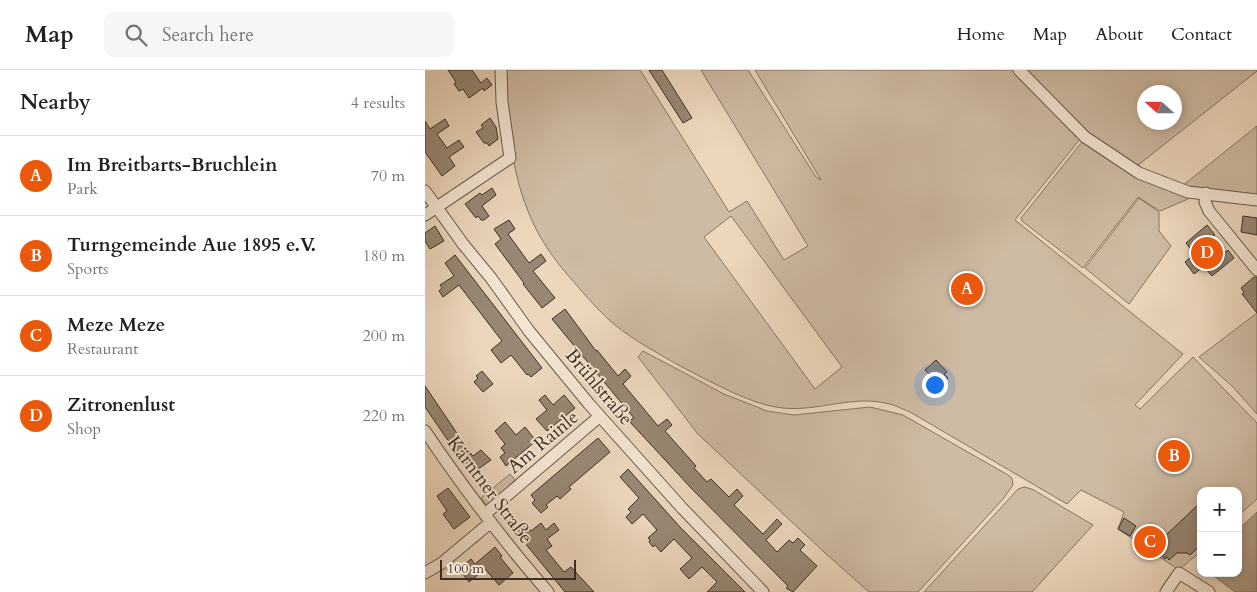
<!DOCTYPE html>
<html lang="en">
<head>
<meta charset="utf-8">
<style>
	body { margin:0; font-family:Cardo,serif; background:#f6f6f6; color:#202124 }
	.controls { position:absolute; right:15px; bottom:15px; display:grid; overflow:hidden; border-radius:10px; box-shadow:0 2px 8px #0003 }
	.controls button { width:45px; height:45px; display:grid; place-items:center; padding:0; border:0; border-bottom:1px solid #e0e0e0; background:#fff; color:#202124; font:25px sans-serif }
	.compass { position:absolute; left:712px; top:15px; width:45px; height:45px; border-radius:50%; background:#fff; box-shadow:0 2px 8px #0003; rotate:291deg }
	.scale { position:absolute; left:15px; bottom:12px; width:136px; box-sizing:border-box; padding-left:5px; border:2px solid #3b3027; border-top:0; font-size:14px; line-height:18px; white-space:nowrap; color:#3b3027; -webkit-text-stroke:4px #f3e5d3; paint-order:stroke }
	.you { position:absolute; left:509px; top:314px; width:18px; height:18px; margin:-12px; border:4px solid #fff; border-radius:50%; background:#1a73e8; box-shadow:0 0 0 8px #1a73e833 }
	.badge { display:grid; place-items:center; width:32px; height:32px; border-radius:50%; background:#ea580c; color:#fff; font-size:16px; font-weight:700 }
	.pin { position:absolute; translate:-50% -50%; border:2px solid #fff; box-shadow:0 1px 5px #0006 }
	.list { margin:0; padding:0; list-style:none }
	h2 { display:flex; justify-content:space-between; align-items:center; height:65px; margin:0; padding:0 20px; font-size:21px }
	h2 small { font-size:16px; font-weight:400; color:#757577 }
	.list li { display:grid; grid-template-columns:32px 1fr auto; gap:15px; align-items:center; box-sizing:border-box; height:80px; padding:0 20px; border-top:1px solid #e0e0e0 }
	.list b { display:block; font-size:19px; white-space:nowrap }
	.list p { margin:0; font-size:16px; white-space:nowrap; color:#757577 }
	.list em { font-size:16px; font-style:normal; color:#757577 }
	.icon { flex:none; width:28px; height:28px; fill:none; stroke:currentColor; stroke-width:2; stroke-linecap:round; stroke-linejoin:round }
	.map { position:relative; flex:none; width:832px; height:522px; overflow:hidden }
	header { display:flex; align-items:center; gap:30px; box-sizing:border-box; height:70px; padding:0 25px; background:#fff; border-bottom:1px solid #e0e0e0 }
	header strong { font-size:24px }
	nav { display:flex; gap:28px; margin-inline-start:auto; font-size:18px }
	.search { width:350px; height:45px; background:#f6f6f6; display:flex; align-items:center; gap:12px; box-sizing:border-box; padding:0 18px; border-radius:10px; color:#757577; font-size:19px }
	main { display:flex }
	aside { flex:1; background:#fff }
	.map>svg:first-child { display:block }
	.green { fill:#cebba3; stroke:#847665; fill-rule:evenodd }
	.water { fill:#b09e89; stroke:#817262 }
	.building { fill:#978774; stroke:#3b3027 }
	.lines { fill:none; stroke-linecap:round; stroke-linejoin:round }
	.minor-casing { stroke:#675a4c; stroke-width:13 }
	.minor { stroke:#f3e5d3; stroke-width:11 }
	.labels { text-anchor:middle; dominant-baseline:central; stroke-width:4; stroke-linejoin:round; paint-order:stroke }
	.street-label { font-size:19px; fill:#3b3027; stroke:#f3e5d3 }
</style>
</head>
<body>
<header>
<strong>Map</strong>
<div class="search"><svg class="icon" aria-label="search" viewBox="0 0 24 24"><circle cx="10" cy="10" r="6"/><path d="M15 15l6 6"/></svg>Search here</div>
<nav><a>Home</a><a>Map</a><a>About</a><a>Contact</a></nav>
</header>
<main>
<aside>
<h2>Nearby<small>4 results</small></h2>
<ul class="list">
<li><span class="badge">A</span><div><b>Im Breitbarts-Bruchlein</b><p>Park</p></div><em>70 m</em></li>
<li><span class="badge">B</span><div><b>Turngemeinde Aue 1895 e.V.</b><p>Sports</p></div><em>180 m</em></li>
<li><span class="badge">C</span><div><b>Meze Meze</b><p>Restaurant</p></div><em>200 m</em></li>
<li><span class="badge">D</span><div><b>Zitronenlust</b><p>Shop</p></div><em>220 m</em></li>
</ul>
</aside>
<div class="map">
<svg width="832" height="522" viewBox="0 0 832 522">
	<rect width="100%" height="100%" fill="#ecd7bc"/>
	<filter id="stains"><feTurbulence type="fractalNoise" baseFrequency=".004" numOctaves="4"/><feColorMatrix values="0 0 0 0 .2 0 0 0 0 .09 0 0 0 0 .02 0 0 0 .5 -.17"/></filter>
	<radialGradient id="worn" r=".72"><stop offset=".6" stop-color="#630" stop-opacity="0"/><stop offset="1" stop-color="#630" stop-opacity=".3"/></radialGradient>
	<path class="green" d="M80,0H215L304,142L322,131L359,190L383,176L276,0H323L391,107L396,110L330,0H589L655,69L590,150L758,284L710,335L715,339L768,287L832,353V429L813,446V421H776V481L754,500L693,459L699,442L656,420L642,434L485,342C477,339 468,334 460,333C424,325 387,344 351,337C324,333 282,310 257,297C234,284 210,271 190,255C177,244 166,232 155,219C134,196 114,171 103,141C85,97 82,47 80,0ZM306,146L417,297L390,319L279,167Z
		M602,0H832V1L712,96L659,61ZM720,22H750V52H720Z
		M832,56V127L756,117Z
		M657,72C690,96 723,114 762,126L763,129L735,141L713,127L658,198L597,151L596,148Z
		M714,128L734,142V161L746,176L704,234L660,198Z
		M832,243V344L808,317L774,287Z
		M218,281L299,324L342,341L369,345L445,337L478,345L583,405L587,408L588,415L578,429L493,522H444L399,482L273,364L213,287Z
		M85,404L92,412L62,436L56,428Z
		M599,417L607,419L668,455L607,522H499L593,419Z"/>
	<path class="water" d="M832,442V522H810L785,503H813V460Z"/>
	<path class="building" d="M23,0H47L56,13L62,8L67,15L59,21L58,18L44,28L38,19L34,21L29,14L31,12Z
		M224,0H237L267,48L258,53Z
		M65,48L71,57L73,69L64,76L62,73H59L51,62L58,58L56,55Z
		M20,49L24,56L12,64L22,78L34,70L39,77L24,87L30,96L17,106L0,82V51L5,59Z
		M67,118L71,125L57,136L64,146L59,150H56L53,146L51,148L40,134L55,123L57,125Z
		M818,146L832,148V165L816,162Z
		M84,150L90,159L83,164L104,193L116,184L121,191L108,201L130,228L117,238L98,214L99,213L70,174L76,169L69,159Z
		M782,155L790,165L768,182L761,173Z
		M10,156L19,171L5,179L0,171V163Z
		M803,180L809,188L787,206L780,198Z
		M770,184L779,196L769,204L760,192Z
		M30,185L117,298L106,307L103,304L102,305L86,285L76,293L66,280L77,271L34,215L18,227L14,221L17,218L15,215L29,206L20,193Z
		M829,207H832V243L817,224L819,222L816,218Z
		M140,239L171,281L172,280L193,306L200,299L206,306L198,314L233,356L242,349L247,355L240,361L271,396L269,398L282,412L286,409L304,427L312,419L318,426L309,435L338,464L352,449L357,454L341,470L352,482L364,470L368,473L373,468L380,475L375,480L392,496L368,522L361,518L363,516L266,418L204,351L209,348L127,249Z
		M511,290L522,302L519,304L523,308L515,315L500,300Z
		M57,301L68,314L58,322L49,312L53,308L51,306Z
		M0,316L46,384L48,386L56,380L66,390L46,404L0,337Z
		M120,325L128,335L139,325L150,338L122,361L111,349L122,340L114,330Z
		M80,352L91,365L100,357L111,371L81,396L75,387L80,383L76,378L80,374L70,361Z
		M173,368L185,382L144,417L146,419L135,429L132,426L121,435L123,437L116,443L107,433L110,430L106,425Z
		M203,399L255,457L320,522H282L292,512L277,497L264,509L255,499L267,488L249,469L236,482L230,475L228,477L224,472L225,470L223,468L232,460L218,444L207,454L201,447L206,442L203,439L214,428L195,407Z
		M23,418L45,447L29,459L18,444L22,441L12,426Z
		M776,432V475L765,485L762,483H752L744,490L742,487L740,489L732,480L729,482L721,474L730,465L735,471Z
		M699,448L711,456L705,466L693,459Z
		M99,453L106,461L116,453L121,460L129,453L134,460L122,469L127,476L121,480L139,502L146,497L169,522H140L90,461Z
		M70,477L77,486L75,487L88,503L74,515L60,499L44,512L34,499L46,489L50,494Z"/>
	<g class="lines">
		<g class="minor-casing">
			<path id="minor" d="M594,0L660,67L714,103L763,122L832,130
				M0,121L38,174L66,208L104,261L164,334L257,438L338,522
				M781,123L780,132L784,141L832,200
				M0,145L85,88L77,32L76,0
				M0,361C38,417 78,471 123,522
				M60,444L175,346
				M0,503L17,493L66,452
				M741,522L754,503L784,522"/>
		</g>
		<use href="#minor" class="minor"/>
	</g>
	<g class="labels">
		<g class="street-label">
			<text transform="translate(174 317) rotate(50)">Brühlstraße</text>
			<text transform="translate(118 372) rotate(-40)">Am Rainle</text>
			<text transform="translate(65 420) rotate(53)">Kärntner Straße</text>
		</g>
	</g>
	<rect width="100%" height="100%" filter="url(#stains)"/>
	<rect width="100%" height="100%" fill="url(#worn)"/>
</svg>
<div class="controls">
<button>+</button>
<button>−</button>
</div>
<svg class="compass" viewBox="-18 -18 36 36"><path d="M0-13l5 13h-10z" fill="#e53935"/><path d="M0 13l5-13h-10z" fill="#757577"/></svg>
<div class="scale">100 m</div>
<div class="you"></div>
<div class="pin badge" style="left:542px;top:219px">A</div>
<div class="pin badge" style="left:749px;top:386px">B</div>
<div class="pin badge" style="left:725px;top:472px">C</div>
<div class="pin badge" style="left:782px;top:183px">D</div>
</div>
</main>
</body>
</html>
